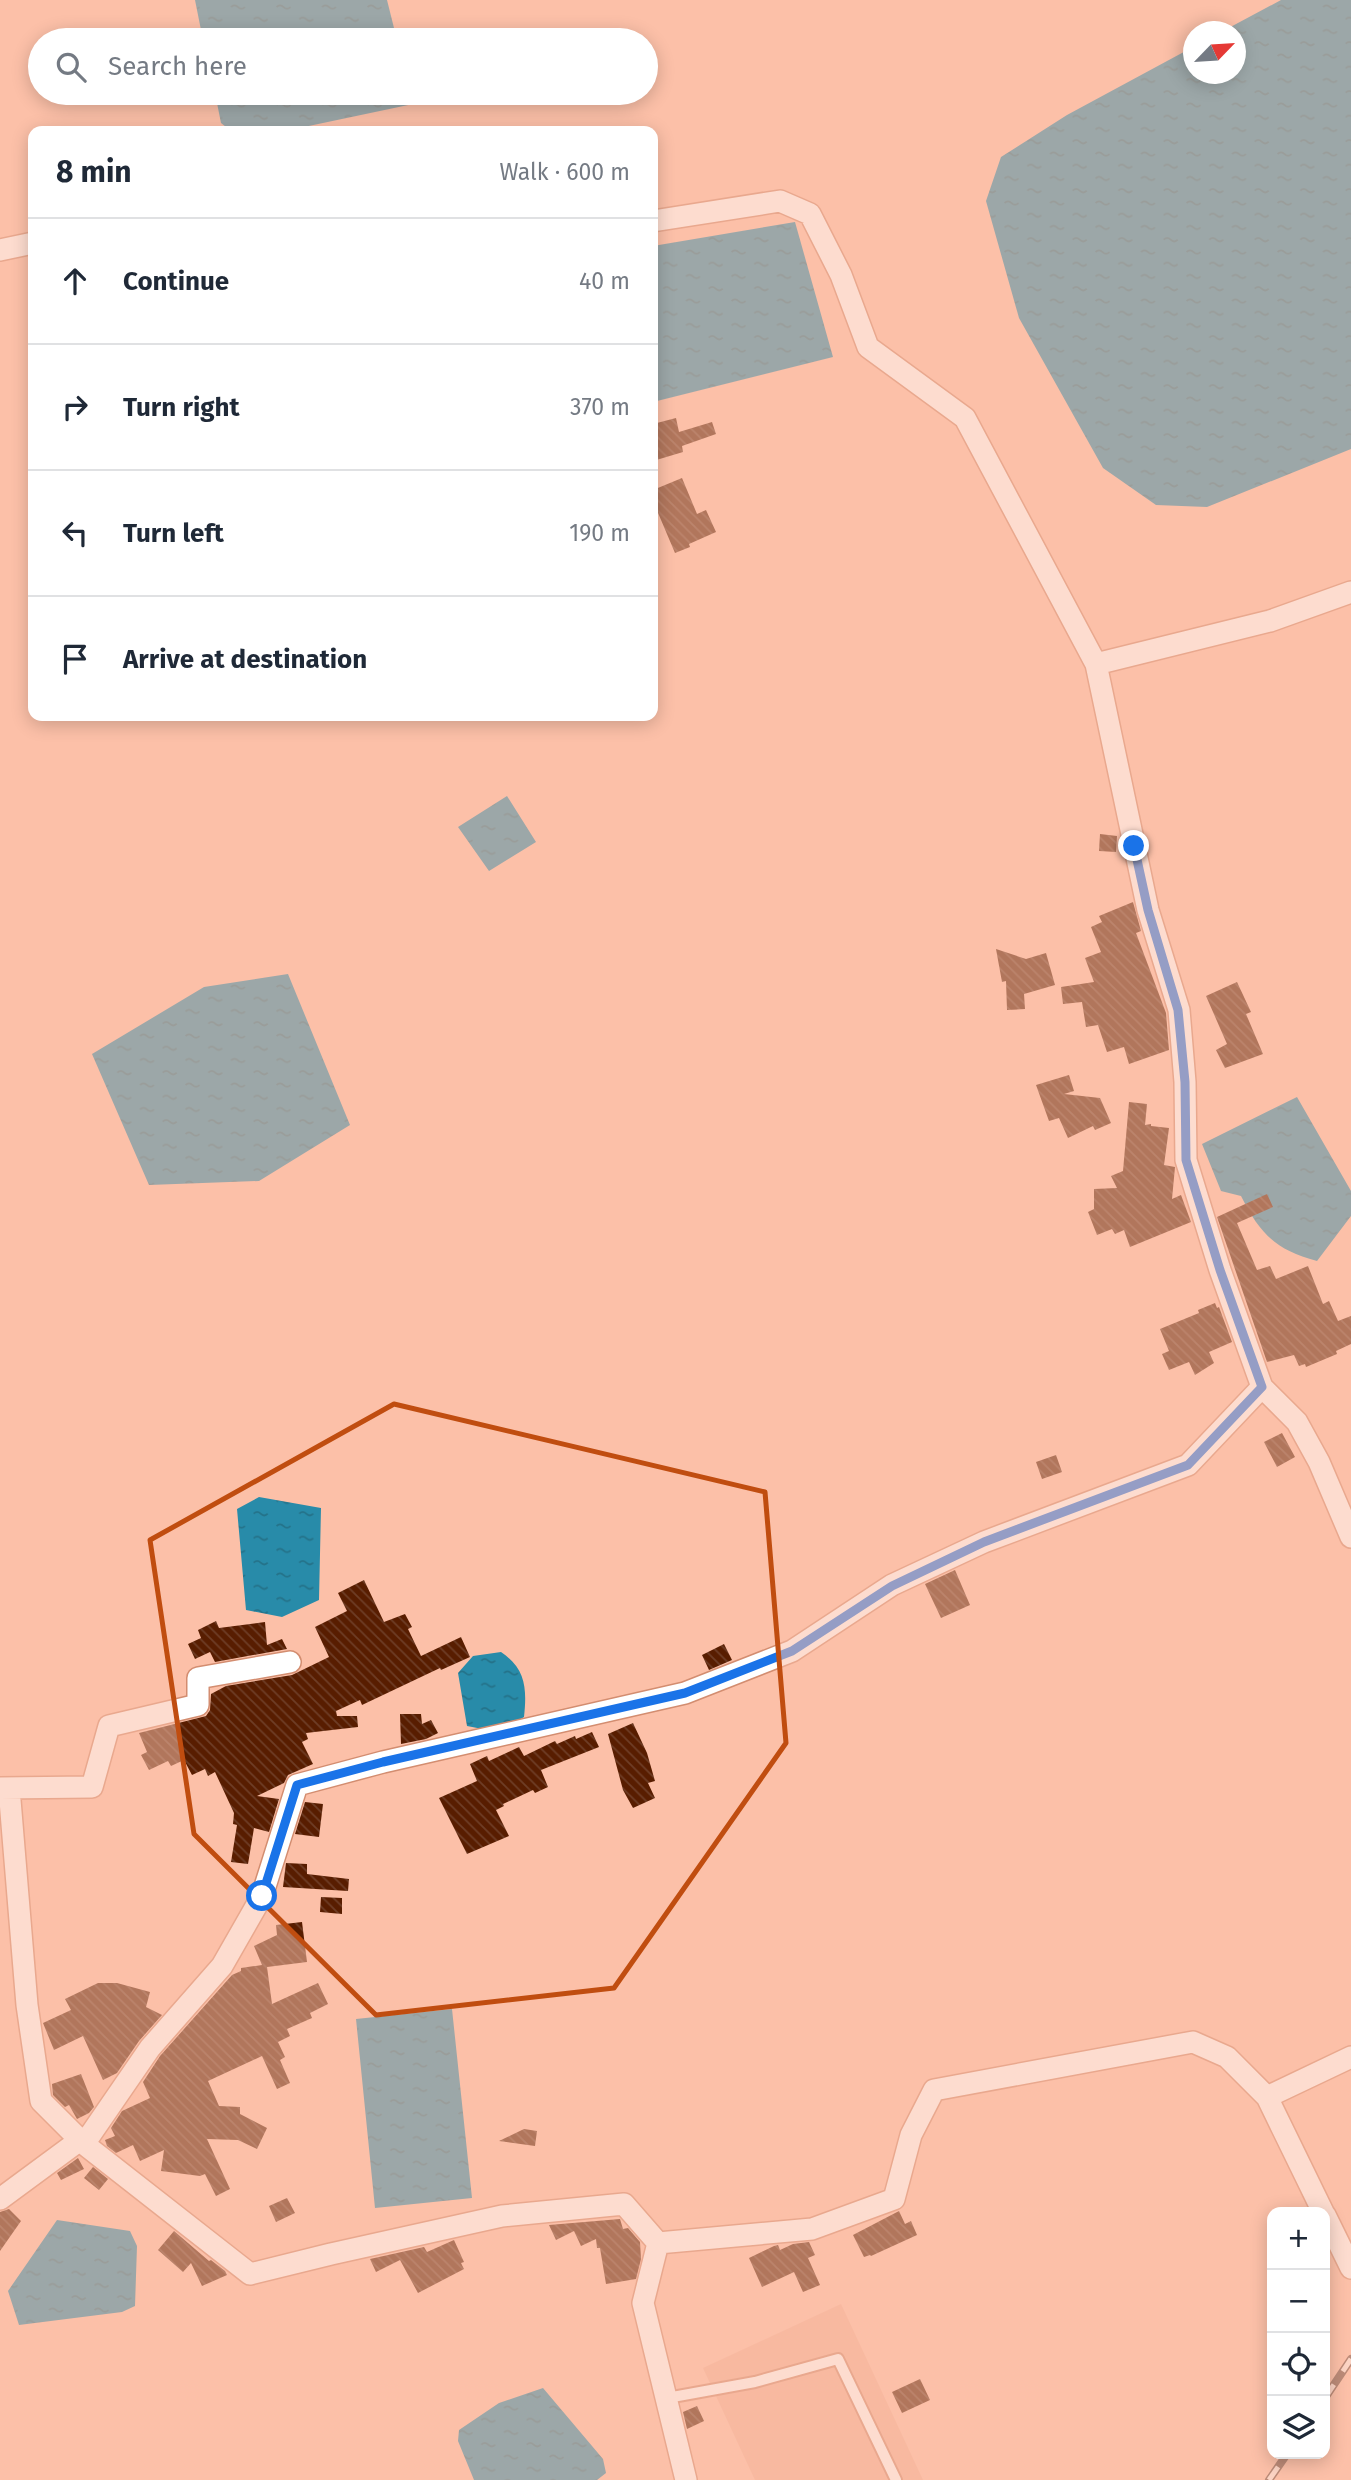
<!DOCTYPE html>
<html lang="en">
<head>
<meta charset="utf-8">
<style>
	body { margin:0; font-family:"Fira Sans",sans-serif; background:#f2f2f3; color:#1f2937 }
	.controls { position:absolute; right:21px; bottom:21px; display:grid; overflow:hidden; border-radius:14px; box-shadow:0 4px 18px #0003 }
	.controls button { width:63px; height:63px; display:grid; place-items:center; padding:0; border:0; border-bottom:2px solid #e0e1e3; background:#fff; color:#1f2937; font:35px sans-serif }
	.compass { position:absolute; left:1183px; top:21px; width:63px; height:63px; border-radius:50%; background:#fff; box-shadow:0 4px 18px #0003; rotate:65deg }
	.stop { position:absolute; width:21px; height:21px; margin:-16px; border:5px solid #1a73e8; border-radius:50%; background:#fff }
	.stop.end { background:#1a73e8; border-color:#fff; box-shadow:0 2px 7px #0008 }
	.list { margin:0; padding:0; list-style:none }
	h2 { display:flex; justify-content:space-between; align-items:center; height:91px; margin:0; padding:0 28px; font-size:30px }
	h2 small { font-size:23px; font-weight:400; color:#747a83 }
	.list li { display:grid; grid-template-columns:46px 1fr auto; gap:21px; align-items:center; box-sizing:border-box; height:126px; padding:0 28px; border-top:2px solid #e0e1e3 }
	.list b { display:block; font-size:26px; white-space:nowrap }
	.list em { font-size:23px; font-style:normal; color:#747a83 }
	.icon { flex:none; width:38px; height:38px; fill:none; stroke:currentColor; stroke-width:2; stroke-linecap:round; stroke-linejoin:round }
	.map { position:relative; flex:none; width:1351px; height:2480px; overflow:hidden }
	.search { position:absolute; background:#fff; box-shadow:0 4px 18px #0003; left:28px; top:28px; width:630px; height:77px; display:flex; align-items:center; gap:18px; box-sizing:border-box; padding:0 24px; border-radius:38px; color:#747a83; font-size:26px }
	.panel { position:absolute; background:#fff; box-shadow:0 4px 18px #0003; left:28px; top:126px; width:630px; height:595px; border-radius:14px }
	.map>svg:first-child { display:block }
	.built { fill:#f3b298 }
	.water { fill:url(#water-ripples) }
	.building { fill:url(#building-back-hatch) }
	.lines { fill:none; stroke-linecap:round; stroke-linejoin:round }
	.lane-casing { stroke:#d38d70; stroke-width:14 }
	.street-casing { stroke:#d38d70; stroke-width:24 }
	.lane { stroke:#fff; stroke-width:10 }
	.street { stroke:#fff; stroke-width:21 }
	.rail-casing { stroke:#704c3e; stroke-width:8 }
	.rail { stroke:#fcede6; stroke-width:5; stroke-dasharray:16; stroke-linecap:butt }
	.route { stroke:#1a73e8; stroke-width:9 }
	.marked { fill:none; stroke:#c04d10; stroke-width:5; stroke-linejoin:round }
</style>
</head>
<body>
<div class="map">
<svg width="1351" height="2480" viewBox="0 0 1351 2480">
	<defs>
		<pattern id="water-ripples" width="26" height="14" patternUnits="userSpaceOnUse" patternTransform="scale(1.75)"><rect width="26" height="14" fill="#288ba9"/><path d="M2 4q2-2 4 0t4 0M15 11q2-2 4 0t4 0" fill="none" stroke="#247289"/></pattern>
		<pattern id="building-back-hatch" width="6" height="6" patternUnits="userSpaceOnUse" patternTransform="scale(1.75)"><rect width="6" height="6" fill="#581d00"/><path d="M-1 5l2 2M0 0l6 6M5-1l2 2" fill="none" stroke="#6e3d26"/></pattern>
	</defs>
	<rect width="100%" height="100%" fill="#fcc0a8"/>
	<path class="built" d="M841,2304L923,2480H755L703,2368Z"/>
	<path class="water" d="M195,0H387L397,40H203Z
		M1281,0H1351V449L1207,507L1156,505L1103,468L1019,318L986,201L1001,157L1067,115L1193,47L1194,74H1236V32L1223,31Z
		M215,93H410L413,104L285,131H231L221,123Z
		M795,222L833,357L653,402V246Z
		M507,796L536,842L489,871L458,827Z
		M288,974L350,1125L259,1181L149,1185L92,1054L204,987Z
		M1297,1097L1351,1191V1216L1317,1261C1276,1250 1260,1234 1241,1196L1221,1191L1202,1144Z
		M259,1497L321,1508L319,1600L282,1617L246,1610L237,1509Z
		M501,1652C526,1669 527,1689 524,1717L498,1732L467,1726L458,1673L473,1656Z
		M452,2009L472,2198L375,2208L356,2019Z
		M57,2220L130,2231L137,2246L135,2306L122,2312L19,2325L8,2291Z
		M543,2388L603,2459L606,2473L597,2480H474L458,2441L459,2430L499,2403Z"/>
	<path class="building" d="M676,418L679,432L712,422L716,434L682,446L683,452L653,461V424Z
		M682,478L697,514L706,510L716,532L689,544L690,547L675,553L653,501V490Z
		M1100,834L1117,836L1116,852L1099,851Z
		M1133,902L1141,931L1136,933L1166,1013L1169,1050L1129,1064L1124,1047L1107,1052L1098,1025L1086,1027L1082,1002L1063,1004L1061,987L1094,982L1085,958L1101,952L1091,927L1102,922L1099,916Z
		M996,949L1026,959L1046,953L1055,985L1024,994L1025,1009L1007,1010L1006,981L1002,982Z
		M1237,982L1251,1012L1246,1014L1263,1054L1225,1068L1216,1050L1227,1044L1206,996Z
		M1069,1075L1074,1091L1064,1094L1100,1098L1111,1123L1095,1130L1093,1126L1068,1138L1059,1118L1049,1121L1036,1085Z
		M1129,1102L1147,1104L1145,1125L1151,1124V1126L1169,1128L1164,1165L1175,1167L1172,1199L1181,1195L1191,1222L1130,1247L1124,1230L1115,1234L1112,1229L1097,1235L1088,1212L1094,1209V1189L1117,1188L1111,1176L1123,1171Z
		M1267,1194L1273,1207L1237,1223L1257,1270L1270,1266L1276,1279L1308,1266L1323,1304L1329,1301L1338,1321L1351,1316V1344L1336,1351L1337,1354L1306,1367L1305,1364L1299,1366L1294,1355L1267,1362L1217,1217Z
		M1215,1303L1217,1308L1219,1307L1232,1342L1209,1352L1214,1363L1195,1375L1189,1362L1169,1370L1162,1354L1169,1351L1160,1329L1199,1313L1198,1310Z
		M1282,1433L1295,1457L1277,1467L1264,1442Z
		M1056,1455L1062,1472L1042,1479L1036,1462Z
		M955,1570L970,1605L941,1618L925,1584Z
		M364,1580L384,1622L405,1614L412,1627L408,1629L421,1656L461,1637L470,1657L441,1670L440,1668L362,1705L360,1700L336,1711L337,1716H357L358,1727L306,1733L308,1739L302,1742L313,1764L288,1775L284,1783L257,1796L279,1799L269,1832L254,1828L248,1864L231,1862L237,1825L233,1824L234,1813L215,1772L208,1776L205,1769L192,1775L184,1760L171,1766L168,1761L149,1770L141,1755L147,1752L139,1733L206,1716L210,1710L211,1694L226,1686L292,1675L329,1657L315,1627L347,1611L338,1593Z
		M216,1621L219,1628L265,1622L267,1645L282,1639L287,1649L215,1662L210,1652L195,1659L188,1644L201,1638L198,1630Z
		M724,1644L732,1660L709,1670L702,1655Z
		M400,1714H421L422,1724L431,1720L438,1733L426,1739L401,1744Z
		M633,1723L647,1753L655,1781L648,1783L655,1798L633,1808L623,1790L608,1734Z
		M592,1732L599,1747L541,1770L548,1787L535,1793L533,1790L503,1804L504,1806L496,1810L509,1836L467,1854L439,1798L477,1781L470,1764L487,1756L489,1761L519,1747L524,1756L555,1741L557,1744L575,1736L576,1739Z
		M305,1802L323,1804L319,1837L295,1834Z
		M286,1863L307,1864V1874L349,1879L348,1891L283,1887Z
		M321,1897L342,1898V1914L320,1912Z
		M302,1922L307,1962L267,1967L272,2004L318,1983L328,2004L310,2013L312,2018L287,2029L290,2036L278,2042L285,2057L280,2060L290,2083L277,2089L262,2056L208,2081L219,2106L240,2107V2114L267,2128L257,2149L238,2140L207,2139L230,2189L216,2196L205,2174L200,2176L161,2171L164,2150L140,2161L133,2145L116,2153L107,2146L105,2140L115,2136L111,2128L122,2111L150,2098L143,2082L160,2056L232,1975L241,1971V1968L262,1965L254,1946L277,1935L276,1925Z
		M98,1983H117L150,1992L146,2007L162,2015L139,2041L117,2073L103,2080L83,2036L54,2050L43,2023L71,2010L65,1999Z
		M81,2074L94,2107L89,2113L77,2119L69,2105L65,2107L53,2095L52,2084Z
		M524,2129L537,2131L535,2146L499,2141Z
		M78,2158L84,2169L61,2180L57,2173Z
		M93,2167L108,2179L99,2190L84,2178Z
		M287,2198L295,2213L276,2222L269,2206Z
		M9,2209L21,2221L0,2251V2212Z
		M899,2211L905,2224L911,2221L917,2235L871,2256L870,2255L864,2257L853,2235Z
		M620,2219L623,2229L628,2228L640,2242L641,2259L636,2279L606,2284L600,2248H597L596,2239L581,2246L574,2231L556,2240L549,2225Z
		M174,2231L209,2261L211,2260L225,2271L227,2275L202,2286L191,2263L183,2272L158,2250Z
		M454,2240L464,2262L461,2263L464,2269L418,2293L400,2260L376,2272L370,2259L424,2247L427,2252Z
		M809,2242L815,2255L808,2258L820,2285L803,2292L794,2272L762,2287L749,2258L774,2246L778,2245L780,2250L793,2244Z
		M920,2379L930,2400L902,2413L892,2392Z
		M697,2406L704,2421L687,2429L683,2412Z"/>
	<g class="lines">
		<g class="lane-casing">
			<path id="lane" d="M667,2398L755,2382L838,2359L896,2480"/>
		</g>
		<g class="street-casing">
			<path id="street" d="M653,221L780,201L810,214L841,275L868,347L965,418L1096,664L1270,621L1351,592
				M0,250L33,243
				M1262,1387L1297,1422L1319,1462L1351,1537
				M0,1788L10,1800L27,2005L41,2101L84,2144L250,2274L331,2254L502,2216L624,2204L658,2243L812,2229L894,2199L911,2135L934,2090L1193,2042L1227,2057L1267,2097
				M0,1788L92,1787L109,1726L198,1705V1678L290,1662
				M84,2144L150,2048L222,1966L262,1896L297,1785L383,1762L685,1693L792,1651L892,1585L984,1542L1188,1465L1262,1387L1220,1270L1186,1160L1185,1082L1179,1010L1148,910L1096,664
				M0,2199L80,2140
				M1323,2212L1267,2097L1351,2057
				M1325,2215L1351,2268
				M658,2243L643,2303L686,2480"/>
		</g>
		<use href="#lane" class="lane"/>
		<use href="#street" class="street"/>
		<g class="rail-casing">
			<path id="rail" d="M1325,2398L1351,2359
				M1269,2480L1287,2454"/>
		</g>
		<use href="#rail" class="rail"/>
	</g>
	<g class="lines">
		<path class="route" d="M262,1896L297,1785L383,1762L685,1693L792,1651L892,1586L984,1542L1188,1465L1262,1387L1220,1270L1186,1160L1185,1082L1178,1010L1148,910L1134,846"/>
	</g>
	<path d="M0 0H1351V2480H0ZM394,1404L765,1492L786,1743L614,1988L376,2015L194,1834L150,1540Z" fill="#fcc0a8" fill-opacity=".55" fill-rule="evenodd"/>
	<path class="marked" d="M394,1404L765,1492L786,1743L614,1988L376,2015L194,1834L150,1540Z"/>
</svg>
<div class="controls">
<button>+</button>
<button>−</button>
<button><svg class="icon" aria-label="locate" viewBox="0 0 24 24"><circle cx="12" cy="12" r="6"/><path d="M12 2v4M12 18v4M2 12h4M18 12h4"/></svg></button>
<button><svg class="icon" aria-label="layers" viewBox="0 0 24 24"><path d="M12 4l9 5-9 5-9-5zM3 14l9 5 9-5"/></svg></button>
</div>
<svg class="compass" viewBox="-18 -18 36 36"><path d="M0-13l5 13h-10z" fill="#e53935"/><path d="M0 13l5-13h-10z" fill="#747a83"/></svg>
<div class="stop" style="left:262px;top:1896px"></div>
<div class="stop end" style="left:1134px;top:846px"></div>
<div class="search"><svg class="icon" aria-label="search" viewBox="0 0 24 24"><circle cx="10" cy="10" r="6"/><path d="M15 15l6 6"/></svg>Search here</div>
<section class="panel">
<h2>8 min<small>Walk · 600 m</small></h2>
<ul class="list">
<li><svg class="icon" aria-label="ahead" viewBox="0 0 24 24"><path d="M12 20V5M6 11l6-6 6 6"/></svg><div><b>Continue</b></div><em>40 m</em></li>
<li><svg class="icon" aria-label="right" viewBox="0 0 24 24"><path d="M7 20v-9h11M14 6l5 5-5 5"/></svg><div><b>Turn right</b></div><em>370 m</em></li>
<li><svg class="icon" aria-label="left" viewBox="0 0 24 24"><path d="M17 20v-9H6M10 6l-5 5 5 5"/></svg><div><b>Turn left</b></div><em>190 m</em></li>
<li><svg class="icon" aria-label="arrive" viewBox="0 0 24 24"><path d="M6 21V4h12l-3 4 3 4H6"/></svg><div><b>Arrive at destination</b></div></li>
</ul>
</section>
</div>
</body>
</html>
